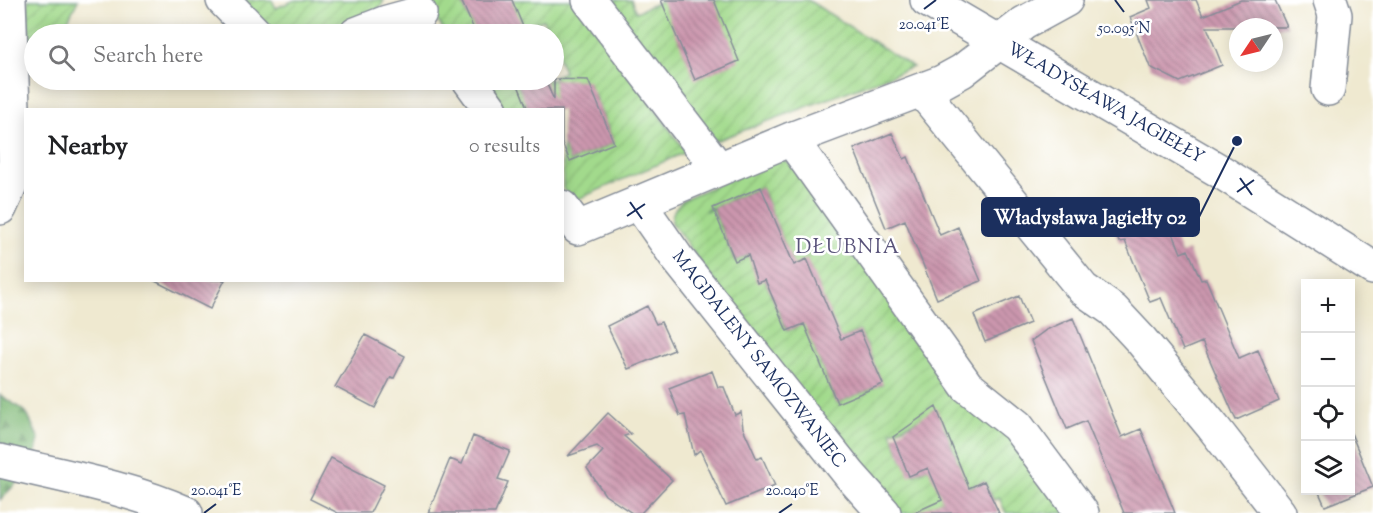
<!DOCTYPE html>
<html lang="en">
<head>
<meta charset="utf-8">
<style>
	body { margin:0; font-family:"Sorts Mill Goudy",serif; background:#f2f2f2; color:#202124 }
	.controls { position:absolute; right:18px; bottom:18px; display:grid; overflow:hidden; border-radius:0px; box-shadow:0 3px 15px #0003 }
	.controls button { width:54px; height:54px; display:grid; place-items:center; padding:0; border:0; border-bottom:2px solid #e0e0e0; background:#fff; color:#202124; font:30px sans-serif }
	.compass { position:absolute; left:1229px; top:18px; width:54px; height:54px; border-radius:50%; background:#fff; box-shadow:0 3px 15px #0003; rotate:235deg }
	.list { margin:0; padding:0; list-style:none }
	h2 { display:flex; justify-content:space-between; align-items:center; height:78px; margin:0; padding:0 24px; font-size:26px }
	h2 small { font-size:20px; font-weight:400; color:#757577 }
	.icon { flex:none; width:33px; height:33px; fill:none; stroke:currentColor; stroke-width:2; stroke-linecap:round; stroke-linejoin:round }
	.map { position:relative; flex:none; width:1373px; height:513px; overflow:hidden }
	.search { position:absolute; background:#fff; box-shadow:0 3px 15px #0003; left:24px; top:24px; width:540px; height:66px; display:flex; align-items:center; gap:15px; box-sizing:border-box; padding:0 21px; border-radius:33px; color:#757577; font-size:22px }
	.panel { position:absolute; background:#fff; box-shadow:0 3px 15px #0003; left:24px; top:108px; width:540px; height:174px; border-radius:0px }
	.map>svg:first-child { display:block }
	.forest { fill:url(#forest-firs); stroke:#4e746b; stroke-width:1.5 }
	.garden { fill:url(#garden-furrows); stroke:#5e8475; stroke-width:1.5; fill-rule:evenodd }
	.building { fill:url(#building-back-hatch) }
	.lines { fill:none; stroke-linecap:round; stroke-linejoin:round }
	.minor-casing { stroke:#858c97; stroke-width:36 }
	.minor { stroke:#fff; stroke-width:33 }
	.ticks { fill:none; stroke:#1b2f5e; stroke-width:2 }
	.labels { text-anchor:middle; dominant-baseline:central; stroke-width:5; stroke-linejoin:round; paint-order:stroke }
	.street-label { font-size:18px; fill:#1b2f5e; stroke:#fff }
	.neighbourhood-label { font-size:20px; letter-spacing:1.5px; fill:#59537a; stroke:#fff }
	.ticks-label { font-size:15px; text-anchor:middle; fill:#1b2f5e; stroke:#fff; stroke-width:5; stroke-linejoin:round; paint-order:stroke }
	.leader { fill:none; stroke:#1b2f5e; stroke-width:2 }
	.callout-dot { fill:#1b2f5e; stroke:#fff; stroke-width:2 }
	.callout { fill:#1b2f5e; stroke:#1b2f5e; stroke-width:2 }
	.callout-label { font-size:20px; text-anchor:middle; font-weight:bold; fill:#fff }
</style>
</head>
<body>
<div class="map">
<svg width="1373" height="513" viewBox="0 0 1373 513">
	<defs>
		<pattern id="forest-firs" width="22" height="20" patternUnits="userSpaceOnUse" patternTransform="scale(1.5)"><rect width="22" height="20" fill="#81ba78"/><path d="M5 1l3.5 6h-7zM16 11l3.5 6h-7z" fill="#699866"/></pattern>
		<pattern id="garden-furrows" width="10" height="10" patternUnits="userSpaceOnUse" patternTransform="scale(1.5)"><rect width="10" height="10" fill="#a2da8c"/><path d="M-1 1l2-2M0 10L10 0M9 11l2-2" fill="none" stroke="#8bbb7b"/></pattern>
		<pattern id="building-back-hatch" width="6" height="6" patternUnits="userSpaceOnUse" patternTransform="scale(1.5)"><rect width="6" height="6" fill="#cc97ae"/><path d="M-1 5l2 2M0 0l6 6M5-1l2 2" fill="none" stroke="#a57c91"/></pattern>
	</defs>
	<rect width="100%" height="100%" fill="#fff"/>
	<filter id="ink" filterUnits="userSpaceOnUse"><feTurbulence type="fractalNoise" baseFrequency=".0167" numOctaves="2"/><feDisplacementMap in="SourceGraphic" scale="12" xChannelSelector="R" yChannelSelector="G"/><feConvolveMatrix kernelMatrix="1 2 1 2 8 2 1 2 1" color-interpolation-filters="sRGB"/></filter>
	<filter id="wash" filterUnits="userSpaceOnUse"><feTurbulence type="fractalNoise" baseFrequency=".008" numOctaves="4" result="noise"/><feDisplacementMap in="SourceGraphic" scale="24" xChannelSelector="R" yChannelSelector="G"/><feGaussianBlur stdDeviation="1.35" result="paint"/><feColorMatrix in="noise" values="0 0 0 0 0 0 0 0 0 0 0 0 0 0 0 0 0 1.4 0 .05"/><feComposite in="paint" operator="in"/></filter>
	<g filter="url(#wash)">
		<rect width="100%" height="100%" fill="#efe9d0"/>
		<path class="forest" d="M0,395L26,412L39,439L32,467L0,500Z"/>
		<path class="garden" d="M28,0H78L61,34H34V66H30Z
			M236,0H272L276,8L295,0H384L381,6L373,14L321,34H268Z
			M422,0H461L469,19L512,0H576L686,152L576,200L563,189V143L570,161L614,143L593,92L550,109H502L480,80H516L520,90L546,80H554V76L564,72L554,46V34H549L543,20L506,34H447Z
			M603,0H631L636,12L664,0H808L913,67L715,141Z
			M778,159L786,161L795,168L1024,452L1069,513H1006L999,498L994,501L984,481L970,487L948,513H901L803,405L672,223C671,212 676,206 684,199ZM761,187L783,240L735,261L713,209L705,211ZM765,280L830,313L787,331ZM860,331L882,384L837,403L815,350ZM931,415L945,429L956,456L915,474L902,459L891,432Z"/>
		<g id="blocks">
			<path class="building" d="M461,0H512L526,34H476Z
				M661,0H714L739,61L695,80Z
				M1148,0H1196L1203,16L1241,0H1275L1287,27H1207L1222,65L1180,82L1150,67L1130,17L1151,8Z
				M554,79L588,80L614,143L570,161L562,143V110H528L516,80H545L554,100Z
				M892,133L904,159L908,157L940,235L958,227L981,281L937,299L905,220L886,228L854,149Z
				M761,187L794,265L807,259L841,339L860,331L883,384L837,403L804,324L787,331L765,280L757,283L748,255L735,261L713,208Z
				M1134,206L1142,225L1155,220L1160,230L1170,226L1181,253L1188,250L1201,280L1206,279L1239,358L1258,350L1279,401L1236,420L1202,342L1183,350L1161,298L1150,302L1125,241L1119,242L1109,217Z
				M153,280H225L210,309Z
				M1019,296L1030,323L985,342L974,315Z
				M647,306L656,324L661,322L674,350L628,369L607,326Z
				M1073,318L1122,437L1141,429L1175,513H1124L1086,421L1067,429L1031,341L1046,330Z
				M365,335L405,356L394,378L391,377L375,408L335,387Z
				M712,371L718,387H724L735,415L741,412L743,428L757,459L762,457L775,486L726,506L700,450L694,455L685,415L680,416L669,388Z
				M936,407L969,488L984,481L999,513H913L942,500L928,468L909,476L893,437Z
				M608,413L631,434L624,436L672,480L641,513H632L605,495L587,468L603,451L597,446L568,456Z
				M1351,433L1373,487L1325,506L1318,490H1350Z
				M473,436L510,451L498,479L508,482L495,513H428L450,459L462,464Z
				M331,458L384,485L370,513H338L310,499Z"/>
		</g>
	</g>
	<g filter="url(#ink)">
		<use href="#blocks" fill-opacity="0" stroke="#858c97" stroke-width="1.5"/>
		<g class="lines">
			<g class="minor-casing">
				<path id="minor" d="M223,0L256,34
					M589,0L719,169
					M927,0L1218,170L1373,268
					M356,34L387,22L420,13
					M469,80L491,110
					M1328,89L1335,15L1330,0
					M922,91L1083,289L1113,310L1141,340L1213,427L1280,513
					M791,139L967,386L1017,426L1082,513
					M638,202L677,258L850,475L884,513
					M562,207L578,228L791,139L942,82L962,71L1024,23L1066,0
					M0,208L11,184L15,162L9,0
					M0,461C62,476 127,487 186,513"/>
			</g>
			<use href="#minor" class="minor"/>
		</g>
	</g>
	<path class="ticks" d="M1115,0L1124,12M924,9L936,0M1240,178L1252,195M1237,192L1254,180M630,202L642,219M627,216L645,204M204,513L216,504M779,513L792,504"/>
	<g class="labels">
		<g class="street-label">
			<text transform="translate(1105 104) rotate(30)">WŁADYSŁAWA JAGIEŁŁY</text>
			<text transform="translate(758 360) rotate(52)">MAGDALENY SAMOZWANIEC</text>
		</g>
		<g class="neighbourhood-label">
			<text x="848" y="248">DŁUBNIA</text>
		</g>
	</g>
	<g class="ticks-label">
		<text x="924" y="29">20.041°E</text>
		<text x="1124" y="33">50.095°N</text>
		<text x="216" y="495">20.041°E</text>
		<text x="792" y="495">20.040°E</text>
	</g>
	<path class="leader" d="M1237 141L1199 217"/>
	<circle class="callout-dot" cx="1237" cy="141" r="6"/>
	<rect class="callout" x="982" y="198" width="217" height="38" rx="6"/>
	<g class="callout-label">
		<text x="1090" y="224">Władysława Jagiełły 02</text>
	</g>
</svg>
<div class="controls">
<button>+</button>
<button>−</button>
<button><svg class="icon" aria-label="locate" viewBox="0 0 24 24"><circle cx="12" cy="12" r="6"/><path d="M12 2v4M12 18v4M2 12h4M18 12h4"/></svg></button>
<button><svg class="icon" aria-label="layers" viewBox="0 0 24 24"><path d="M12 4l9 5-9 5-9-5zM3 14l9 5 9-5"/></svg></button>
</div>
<svg class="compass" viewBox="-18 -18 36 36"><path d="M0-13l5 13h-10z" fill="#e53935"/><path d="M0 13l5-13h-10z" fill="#757577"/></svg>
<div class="search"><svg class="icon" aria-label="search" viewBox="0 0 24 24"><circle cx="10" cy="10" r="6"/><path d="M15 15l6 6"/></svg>Search here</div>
<section class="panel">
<h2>Nearby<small>0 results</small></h2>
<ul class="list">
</ul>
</section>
</div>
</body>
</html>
